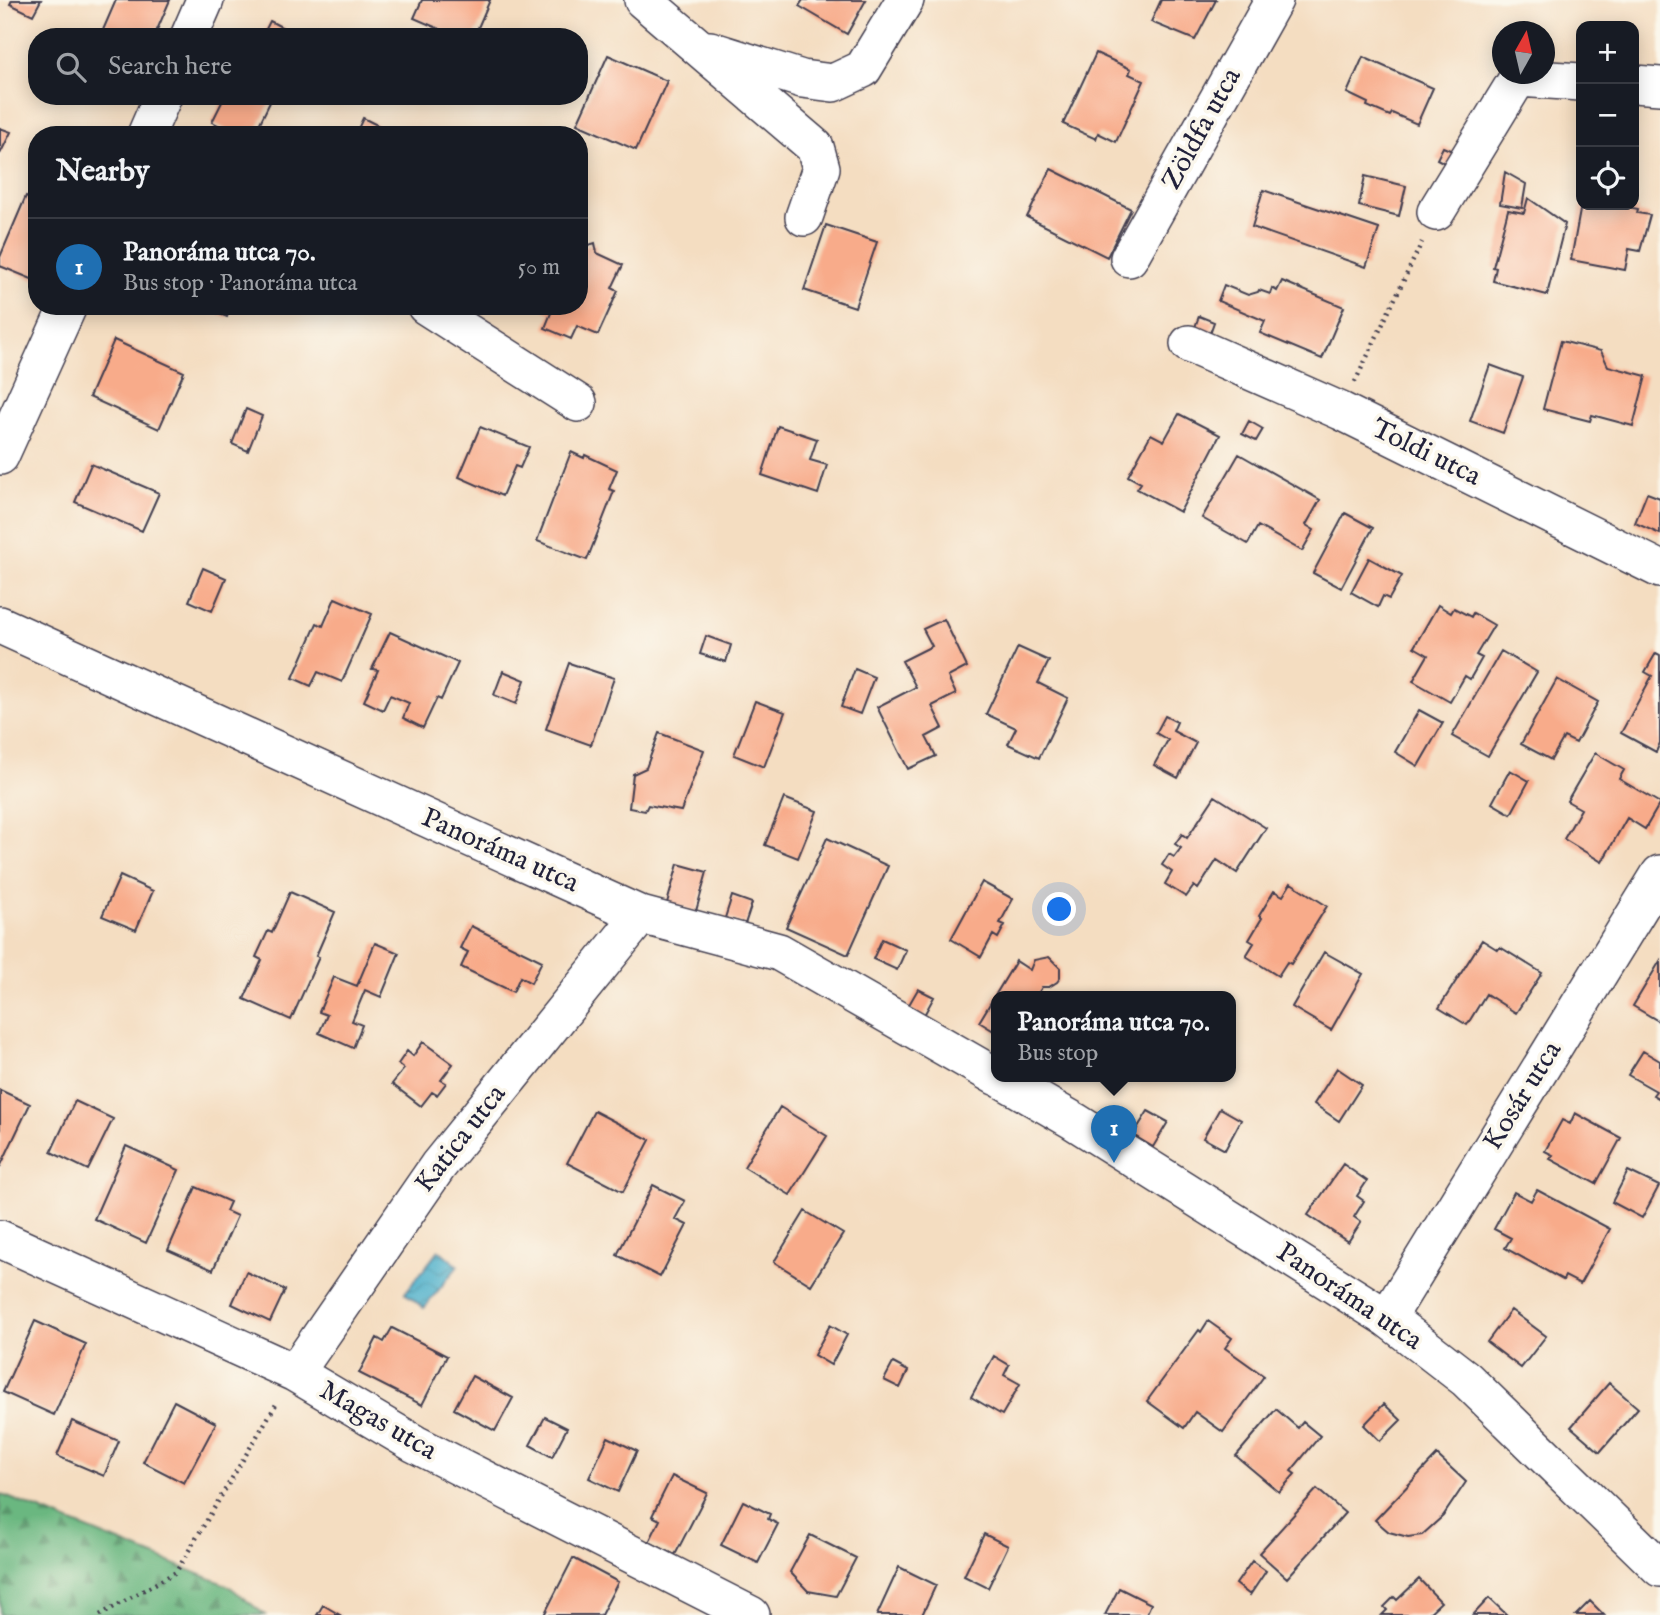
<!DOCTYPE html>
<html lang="en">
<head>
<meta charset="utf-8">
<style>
	body { margin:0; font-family:"IM FELL English",serif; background:#20242c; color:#f1f3f6 }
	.controls { position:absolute; right:21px; top:21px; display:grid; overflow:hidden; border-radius:14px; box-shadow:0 4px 18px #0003 }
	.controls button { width:63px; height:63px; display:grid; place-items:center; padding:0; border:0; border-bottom:2px solid #363941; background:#171b24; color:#f1f3f6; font:35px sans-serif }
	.compass { position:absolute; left:1492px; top:21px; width:63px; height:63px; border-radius:50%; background:#171b24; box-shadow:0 4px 18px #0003; rotate:8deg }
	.you { position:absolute; left:1060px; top:910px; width:24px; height:24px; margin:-18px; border:5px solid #fff; border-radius:50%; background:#1a73e8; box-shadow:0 0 0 10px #1a73e833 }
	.badge { display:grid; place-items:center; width:46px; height:46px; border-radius:50%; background:#1f6fb2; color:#fff; font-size:23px; font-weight:700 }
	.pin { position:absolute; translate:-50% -58px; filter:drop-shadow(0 2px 4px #0008) }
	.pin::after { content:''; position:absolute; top:37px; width:24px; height:21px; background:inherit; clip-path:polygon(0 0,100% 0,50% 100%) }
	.popup { position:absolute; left:991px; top:991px; width:245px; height:91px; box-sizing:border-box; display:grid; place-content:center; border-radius:14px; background:#171b24; filter:drop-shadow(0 2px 5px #0005); font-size:23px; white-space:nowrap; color:#9ea1a6 }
	.popup b { font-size:26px; color:#f1f3f6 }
	.popup::after { content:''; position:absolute; left:50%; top:100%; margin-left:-14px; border:14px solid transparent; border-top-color:#171b24 }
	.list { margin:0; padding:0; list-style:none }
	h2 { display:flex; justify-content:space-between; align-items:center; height:91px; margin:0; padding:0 28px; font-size:30px }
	h2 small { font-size:23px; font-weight:400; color:#9ea1a6 }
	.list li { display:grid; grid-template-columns:46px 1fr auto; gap:21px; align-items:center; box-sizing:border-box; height:98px; padding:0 28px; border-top:2px solid #363941 }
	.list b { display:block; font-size:26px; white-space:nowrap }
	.list p { margin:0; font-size:23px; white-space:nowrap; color:#9ea1a6 }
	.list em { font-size:23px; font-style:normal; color:#9ea1a6 }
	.icon { flex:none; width:38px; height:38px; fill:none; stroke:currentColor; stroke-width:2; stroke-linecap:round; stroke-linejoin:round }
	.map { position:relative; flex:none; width:1660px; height:1615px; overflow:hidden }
	.search { position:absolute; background:#171b24; box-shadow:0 4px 18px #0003; left:28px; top:28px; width:560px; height:77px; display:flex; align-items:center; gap:18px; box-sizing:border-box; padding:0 24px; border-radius:28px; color:#9ea1a6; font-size:26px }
	.panel { position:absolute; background:#171b24; box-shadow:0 4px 18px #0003; left:28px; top:126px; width:560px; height:189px; border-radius:28px }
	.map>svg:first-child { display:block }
	.forest { fill:url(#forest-firs); stroke:#466c5e; stroke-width:2 }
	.water { fill:url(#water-waves); stroke:#366882; stroke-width:2 }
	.building { fill:#f8ab8a }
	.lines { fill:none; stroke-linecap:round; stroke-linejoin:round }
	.minor-casing { stroke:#423e4f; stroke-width:40 }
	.path { stroke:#423e4f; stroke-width:4.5; stroke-dasharray:2 5; stroke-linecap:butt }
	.minor { stroke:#fff; stroke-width:37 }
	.labels { text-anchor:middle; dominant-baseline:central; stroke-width:7; stroke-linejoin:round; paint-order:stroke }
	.street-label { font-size:28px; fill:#22223b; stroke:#fbf7ec }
</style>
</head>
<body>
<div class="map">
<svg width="1660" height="1615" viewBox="0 0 1660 1615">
	<defs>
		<pattern id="forest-firs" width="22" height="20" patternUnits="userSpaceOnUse" patternTransform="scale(1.75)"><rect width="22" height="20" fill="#6bb780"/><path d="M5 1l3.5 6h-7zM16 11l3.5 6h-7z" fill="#58946a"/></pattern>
		<pattern id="water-waves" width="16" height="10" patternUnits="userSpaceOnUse" patternTransform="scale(1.75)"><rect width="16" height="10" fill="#4bafca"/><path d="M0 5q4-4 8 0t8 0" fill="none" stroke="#3e8ea5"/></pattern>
	</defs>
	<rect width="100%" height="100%" fill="#fbf7ec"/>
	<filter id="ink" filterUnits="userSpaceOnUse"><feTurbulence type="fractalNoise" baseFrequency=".0143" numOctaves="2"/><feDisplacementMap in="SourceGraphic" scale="14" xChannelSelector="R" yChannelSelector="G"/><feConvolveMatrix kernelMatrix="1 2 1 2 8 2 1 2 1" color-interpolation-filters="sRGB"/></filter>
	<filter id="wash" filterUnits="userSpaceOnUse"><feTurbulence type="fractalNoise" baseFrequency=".00686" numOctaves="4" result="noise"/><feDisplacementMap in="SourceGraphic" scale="28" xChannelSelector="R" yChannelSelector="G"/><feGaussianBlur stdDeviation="1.57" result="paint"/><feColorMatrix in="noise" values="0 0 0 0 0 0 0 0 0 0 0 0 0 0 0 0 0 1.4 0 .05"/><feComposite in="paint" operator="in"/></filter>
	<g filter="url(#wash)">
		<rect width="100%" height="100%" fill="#f4ddc1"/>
		<path class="forest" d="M0,1494L229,1586L265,1615H0Z"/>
		<path class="water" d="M439,1250L458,1266L424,1308L405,1293Z"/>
		<g id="blocks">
			<path class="building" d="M12,0H41L33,15L10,4Z
				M116,0H170L154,37H100Z
				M422,0H490L474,37H458L414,18Z
				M803,0H866L847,34L799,6Z
				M1161,0H1216L1195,40L1151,22Z
				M270,21L300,37H262Z
				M1096,53L1131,69L1129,74L1144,81L1116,142L1098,133L1096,139L1063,124Z
				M608,55L667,81L636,150L577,124Z
				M1363,57L1433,88L1417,124L1392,113L1390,116L1367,106L1368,103L1347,93Z
				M225,96H273L254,135H237L212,122Z
				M363,118L397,135H355Z
				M0,128L11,132L0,154Z
				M1443,147L1457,153L1450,166L1437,159Z
				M1051,169L1131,209L1107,257L1027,217Z
				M1505,172L1526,184L1522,208L1500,204Z
				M1365,176L1406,186L1399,216L1359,206Z
				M1263,190L1379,229L1366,267L1252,227Z
				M26,196L37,200V273L34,280L0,266V257Z
				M1528,198L1565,224L1547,295L1493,281L1496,268L1493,267L1508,210L1524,213Z
				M1581,205L1611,208V205H1618L1638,209L1637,213L1650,215L1640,251L1629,249L1625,270L1571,260Z
				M826,225L877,242L855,307L804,290Z
				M595,243L597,253L623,265L612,288L618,291L598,335L577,326L571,339L545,328L551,313L544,310L546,306H579V245L583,247Z
				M1282,281L1344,307L1322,359L1260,333L1265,321L1218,301L1224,285L1248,295L1258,292L1259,290L1270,294L1272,288L1277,291Z
				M200,306H231L227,317Z
				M1199,316L1214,322L1209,336L1194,330Z
				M114,340L184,372L159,429L89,397Z
				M1561,341L1601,351L1608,366L1646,376L1633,426L1592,415L1590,421L1543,409Z
				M1490,365L1523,377L1503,433L1470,421Z
				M246,409L262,416L248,451L232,444Z
				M1179,414L1220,435L1180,512L1137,489L1141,483L1128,476L1151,434L1164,441Z
				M1249,421L1263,429L1256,441L1242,434Z
				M778,426L817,439L810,460L827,465L818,494L762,475Z
				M480,427L529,447L520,468L515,466L502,496L459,477Z
				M571,452L584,458L585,455L617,470L609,489L614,491L587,560L537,541Z
				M1239,454L1320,500L1306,525L1314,530L1302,551L1258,526L1248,544L1202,518Z
				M91,464L159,493L142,531L75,502Z
				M1647,493L1660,498V534L1635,523Z
				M1345,513L1373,528L1341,588L1313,573Z
				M1369,558L1402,576L1389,599L1383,596L1378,607L1351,592Z
				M203,568L226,578L212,611L189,601Z
				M335,598L372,614L342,682L318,672L311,686L293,678L317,623L323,626Z
				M1438,605L1451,613L1454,608L1471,617L1473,613L1494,625L1476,655L1482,658L1470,679L1465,676L1450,702L1413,681L1428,655L1414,647Z
				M944,619L967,667L948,677L956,694L932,706L943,728L926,737L936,756L908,769L877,707L916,687L902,661L932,646L923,629Z
				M390,632L458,663L441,700L437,698L423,728L403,718L409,703L390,695L383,710L364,701L378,670L372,669Z
				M706,636L731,645L726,662L700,654Z
				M1018,647L1049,661L1038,683L1068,698L1039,758L1008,744L1016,728L986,714Z
				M1501,651L1537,672L1488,756L1452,736Z
				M1656,653L1660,655V743L1656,752L1621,733L1652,676L1645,672Z
				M569,663L614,678L591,745L546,729Z
				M855,669L874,677L860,714L841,707Z
				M503,671L525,680L516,704L494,695Z
				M1557,679L1598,702L1576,743L1564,737L1551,760L1521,744Z
				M755,701L785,712L764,767L734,755Z
				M1419,710L1443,723L1418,766L1395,752Z
				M1165,716L1177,722L1173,731L1196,743L1178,778L1154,765L1168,740L1156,733Z
				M659,733L704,750L681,811L648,805L645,811L629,808L633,774L646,768Z
				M1595,753L1624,770L1619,779L1660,803L1645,829L1627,818L1602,862L1564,839L1581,809L1567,801Z
				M1510,770L1529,781L1511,814L1492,803Z
				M1215,796L1266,828L1237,873L1217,860L1198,889L1194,886L1186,897L1165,884L1172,872L1162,865L1169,854L1174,857L1181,848L1175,844L1182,834L1187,838Z
				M784,798L817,811L798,858L765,845Z
				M827,838L888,866L848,955L786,927Z
				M678,864L707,872L696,911L667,903Z
				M120,876L153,891L136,930L102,916Z
				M982,882L1013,899L1000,923L1005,925L998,938L993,935L981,957L951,939Z
				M1291,883L1327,906L1291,964L1287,962L1278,976L1246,956L1254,943L1249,940L1262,918L1259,916L1274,891L1283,896Z
				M290,892L335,912L316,956L319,957L291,1020L244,999L262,960L256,957L268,931L272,933Z
				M732,896L752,903L745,924L725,918Z
				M471,926L542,961L531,983L520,977L513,992L461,967L468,952L460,948Z
				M882,939L906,950L897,970L873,959Z
				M1482,940L1498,950L1500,947L1542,973L1516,1013L1486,994L1467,1025L1439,1008Z
				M375,943L399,953L381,997L365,990L352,1021L362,1025L353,1048L319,1033L327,1015L319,1012L334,977L357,986Z
				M1324,952L1363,974L1331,1030L1292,1007Z
				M1049,957L1060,968V978L1057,982L1049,987H1042L1036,997H997V1033L979,1022L1016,961L1030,970L1034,960Z
				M1660,961V1022L1633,1006Z
				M918,989L934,997L923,1017L907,1008Z
				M423,1042L453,1064L441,1080L446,1083L437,1095L432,1092L421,1106L392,1084L404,1069L398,1064L407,1051L413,1056Z
				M1643,1051L1660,1061V1099L1653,1095L1656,1091L1628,1075Z
				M1337,1068L1362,1085L1339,1121L1314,1104Z
				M0,1090L30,1104L0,1167Z
				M75,1101L113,1119L88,1170L51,1152Z
				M780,1107L827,1136L790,1195L744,1167Z
				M1220,1108L1241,1120L1225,1150L1203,1138Z
				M594,1111L650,1140L623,1192L567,1163Z
				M1148,1111L1168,1122L1153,1147L1133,1135Z
				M1575,1113L1621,1138L1596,1184L1550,1159L1553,1155L1545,1151L1562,1120L1570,1124Z
				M126,1146L179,1170L146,1243L94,1219Z
				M1343,1164L1367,1181L1357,1196L1364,1201L1354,1217L1361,1222L1348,1242L1308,1215Z
				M1628,1171L1659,1186L1642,1218L1612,1202Z
				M653,1185L685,1201L675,1219L687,1225L660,1277L617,1255Z
				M196,1187L230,1202L226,1211L237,1216L213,1270L168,1250Z
				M1537,1190L1610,1229L1580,1284L1565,1276L1563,1280L1505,1248L1511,1238L1494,1229L1514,1192L1531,1201Z
				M805,1211L843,1234L811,1285L774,1262Z
				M246,1272L285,1290L270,1322L232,1304Z
				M1511,1310L1546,1336L1521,1368L1487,1342Z
				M35,1321L86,1344L54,1415L3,1392Z
				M1208,1321L1232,1338L1225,1348L1264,1376L1223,1432L1195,1412L1184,1428L1147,1401L1199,1330L1201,1332Z
				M830,1325L847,1335L831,1365L814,1355Z
				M392,1328L447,1356L422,1405L359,1373L377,1338L384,1342Z
				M994,1356L1009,1365L1004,1375L1020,1384L1002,1415L971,1397Z
				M893,1363L908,1371L900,1388L884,1380Z
				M472,1376L513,1398L495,1431L454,1409Z
				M1609,1383L1638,1408L1600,1452L1571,1427Z
				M174,1401L216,1423L184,1483L143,1462Z
				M1384,1404L1401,1420L1380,1441L1364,1425Z
				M1276,1409L1298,1428L1303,1422L1320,1436L1291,1471L1295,1474L1279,1492L1236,1456Z
				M545,1417L567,1428L552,1457L530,1445Z
				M72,1421L119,1441L104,1476L57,1456Z
				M608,1437L637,1451L618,1492L589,1478Z
				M1437,1455L1466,1482L1443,1516L1422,1535L1408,1537L1389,1532L1375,1520Z
				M672,1476L707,1493L675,1555L649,1542L660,1520L652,1516Z
				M1317,1489L1345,1513L1287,1578L1259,1553Z
				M743,1501L770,1514L768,1519L778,1524L758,1563L721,1545Z
				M984,1534L1008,1546L988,1588L964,1576Z
				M810,1535L856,1558L836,1596L808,1591L790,1572Z
				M573,1558L618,1582L601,1615H544Z
				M1252,1561L1266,1571L1250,1595L1236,1584Z
				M899,1567L936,1585L922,1615H877Z
				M1419,1579L1441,1602L1427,1615H1382L1387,1610L1384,1607L1394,1597L1397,1600Z
				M1119,1588L1151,1604L1146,1615H1105Z
				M1489,1598L1507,1615H1473Z
				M1590,1601L1604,1615H1576Z
				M323,1605L340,1615H317Z"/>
		</g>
	</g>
	<g filter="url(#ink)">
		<use href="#blocks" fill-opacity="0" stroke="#423e4f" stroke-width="2"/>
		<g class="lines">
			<g class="minor-casing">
				<path id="minor" d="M643,0L815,147L821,168L804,217
					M189,37L205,0
					M710,50L802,79L833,83L863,69L905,0
					M1634,84L1660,86
					M146,135L163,96
					M1436,212L1518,78L1581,82
					M1129,258L1274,0
					M426,306L578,403
					M1189,344L1341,411L1660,569
					M0,456L68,306
					M0,625L641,915L779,952L997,1077
					M998,1077L1074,1121L1387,1318L1466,1379L1660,1568
					M0,1239L295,1373L415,1444L751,1615
					M1387,1318L1660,874
					M295,1373L438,1166L641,915"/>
			</g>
			<path class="path" d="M1355,382L1422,242
				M100,1615L176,1572L278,1401"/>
			<use href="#minor" class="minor"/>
		</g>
	</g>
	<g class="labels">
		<g class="street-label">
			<text transform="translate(1202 129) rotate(-61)">Zöldfa utca</text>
			<text transform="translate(1426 453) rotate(26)">Toldi utca</text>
			<text transform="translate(500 851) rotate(24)">Panoráma utca</text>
			<text transform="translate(1523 1096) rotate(-58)">Kosár utca</text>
			<text transform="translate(461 1139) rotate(-52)">Katica utca</text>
			<text transform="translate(1349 1297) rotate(34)">Panoráma utca</text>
			<text transform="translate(378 1421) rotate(30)">Magas utca</text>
		</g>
	</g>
</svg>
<div class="controls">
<button>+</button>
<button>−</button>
<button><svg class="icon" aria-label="locate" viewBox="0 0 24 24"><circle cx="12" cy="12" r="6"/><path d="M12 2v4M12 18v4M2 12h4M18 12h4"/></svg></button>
</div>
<svg class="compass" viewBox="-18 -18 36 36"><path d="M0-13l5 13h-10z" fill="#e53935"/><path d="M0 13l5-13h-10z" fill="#9ea1a6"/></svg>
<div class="you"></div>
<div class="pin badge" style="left:1114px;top:1163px">1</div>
<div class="popup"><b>Panoráma utca 70.</b>Bus stop</div>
<div class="search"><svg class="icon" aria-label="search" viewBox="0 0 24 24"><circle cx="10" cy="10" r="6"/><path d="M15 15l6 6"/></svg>Search here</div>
<section class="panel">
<h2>Nearby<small></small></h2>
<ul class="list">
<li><span class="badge">1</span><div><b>Panoráma utca 70.</b><p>Bus stop · Panoráma utca</p></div><em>50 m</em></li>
</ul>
</section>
</div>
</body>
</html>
